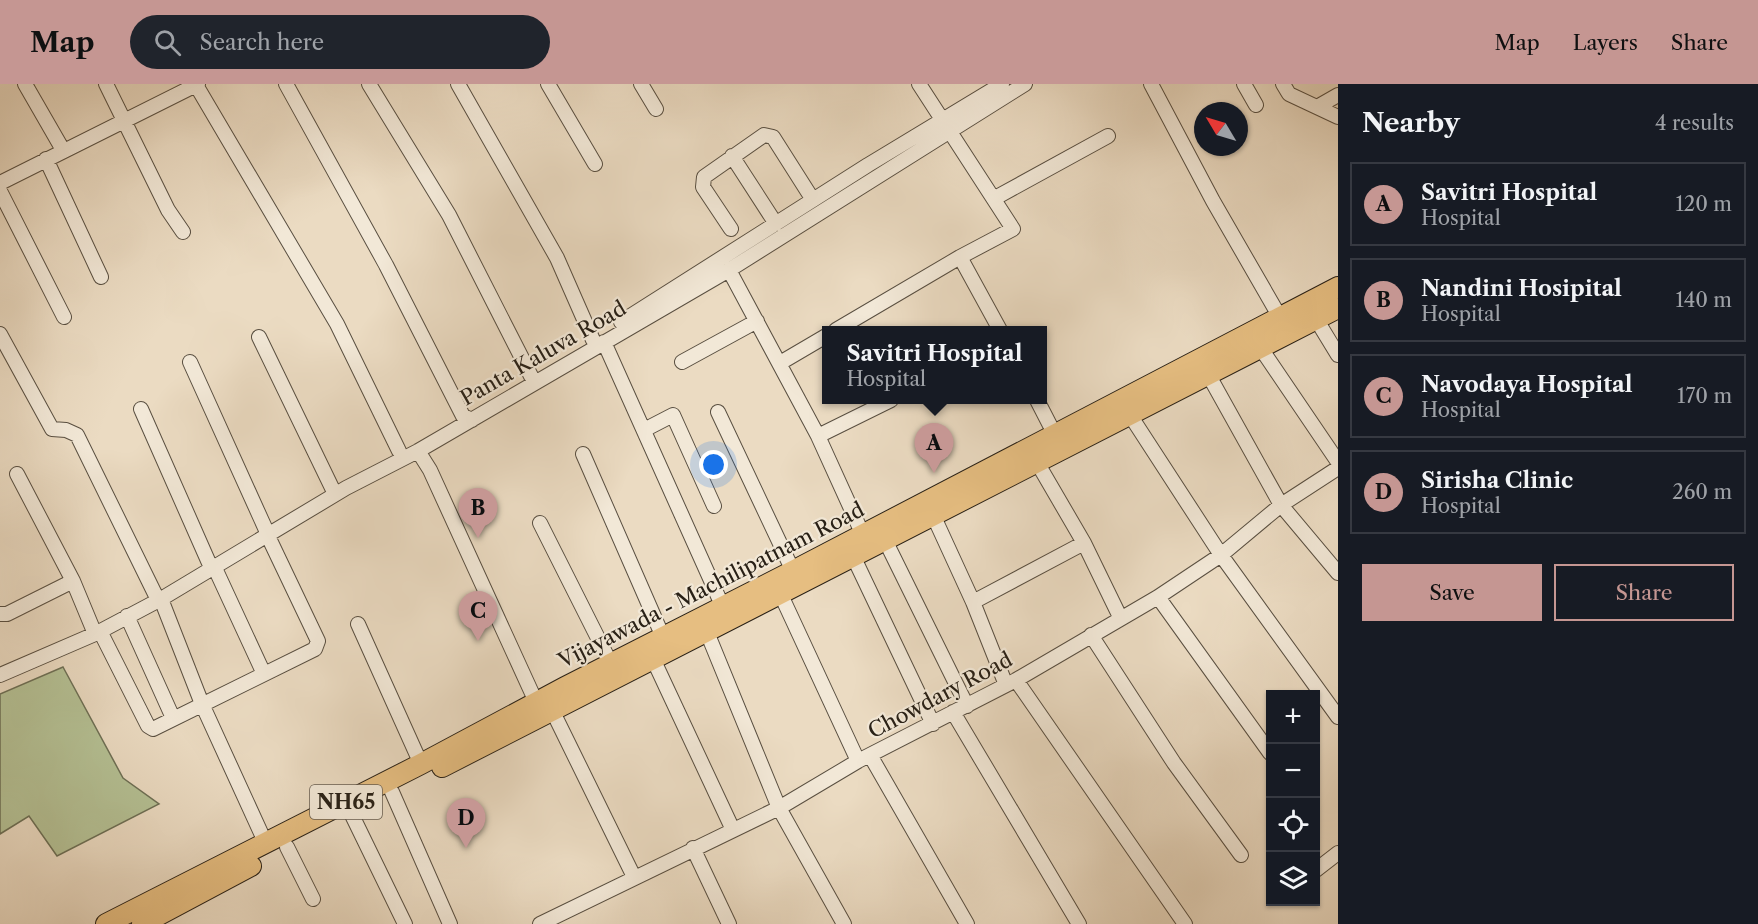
<!DOCTYPE html>
<html lang="en">
<head>
<meta charset="utf-8">
<style>
	body { margin:0; font-family:"Libre Caslon Text",serif; background:#20242c; color:#f1f3f6 }
	.controls { position:absolute; right:18px; bottom:18px; display:grid; overflow:hidden; border-radius:0px; box-shadow:0 2px 4px #0004 }
	.controls button { width:54px; height:54px; display:grid; place-items:center; padding:0; border:0; border-bottom:2px solid #363941; background:#171b24; color:#f1f3f6; font:30px sans-serif }
	.compass { position:absolute; left:1194px; top:18px; width:54px; height:54px; border-radius:50%; background:#171b24; box-shadow:0 2px 4px #0004; rotate:308deg }
	.you { position:absolute; left:714px; top:381px; width:21px; height:21px; margin:-15px; border:4px solid #fff; border-radius:50%; background:#1a73e8; box-shadow:0 0 0 9px #1a73e833 }
	.badge { display:grid; place-items:center; width:39px; height:39px; border-radius:50%; background:#c59692; color:#111; font-size:20px; font-weight:700 }
	.pin { position:absolute; translate:-50% -50px; filter:drop-shadow(0 2px 3px #0008) }
	.pin::after { content:''; position:absolute; top:32px; width:21px; height:18px; background:inherit; clip-path:polygon(0 0,100% 0,50% 100%) }
	.popup { position:absolute; left:822px; top:242px; width:225px; height:78px; box-sizing:border-box; display:grid; place-content:center; border-radius:0px; background:#171b24; filter:drop-shadow(0 2px 4px #0005); font-size:20px; white-space:nowrap; color:#9ea1a6 }
	.popup b { font-size:22px; color:#f1f3f6 }
	.popup::after { content:''; position:absolute; left:50%; top:100%; margin-left:-12px; border:12px solid transparent; border-top-color:#171b24 }
	.list { margin:0; padding:0; list-style:none }
	h2 { display:flex; justify-content:space-between; align-items:center; height:78px; margin:0; padding:0 24px; font-size:26px }
	h2 small { font-size:20px; font-weight:400; color:#9ea1a6 }
	.list li { display:grid; grid-template-columns:39px 1fr auto; gap:18px; align-items:center; box-sizing:border-box; height:84px; margin:0 12px 12px; padding:0 12px; border:2px solid #363941; border-radius:0px }
	.list b { display:block; font-size:22px; white-space:nowrap }
	.list p { margin:0; font-size:20px; white-space:nowrap; color:#9ea1a6 }
	.list em { font-size:20px; font-style:normal; color:#9ea1a6 }
	.actions { display:flex; gap:12px; padding:18px 24px }
	.actions a { flex:1; padding:14px 0; border:2px solid #c59692; border-radius:0px; text-align:center; font-size:21px; color:#c59692 }
	.actions .main { background:#c59692; color:#111 }
	.icon { flex:none; width:33px; height:33px; fill:none; stroke:currentColor; stroke-width:2; stroke-linecap:round; stroke-linejoin:round }
	.map { position:relative; flex:none; width:1338px; height:840px; overflow:hidden }
	header { display:flex; align-items:center; gap:36px; box-sizing:border-box; height:84px; padding:0 30px; background:#c59692; color:#111 }
	header strong { font-size:28px }
	nav { display:flex; gap:33px; margin-inline-start:auto; font-size:21px }
	.search { width:420px; height:54px; background:#20242c; display:flex; align-items:center; gap:15px; box-sizing:border-box; padding:0 21px; border-radius:33px; color:#9ea1a6; font-size:22px }
	main { display:flex }
	aside { flex:1; background:#171b24 }
	.map>svg:first-child { display:block }
	.green { fill:#b5c195; stroke:#6e7056; stroke-width:1.5 }
	.lines { fill:none; stroke-linecap:round; stroke-linejoin:round }
	.minor-casing { stroke:#594f41; stroke-width:16 }
	.highway-casing { stroke:#282016; stroke-width:22 }
	.minor { stroke:#f2e8d7; stroke-width:14 }
	.highway { stroke:#e6be81; stroke-width:20 }
	.labels { text-anchor:middle; dominant-baseline:central; stroke-width:4.5; stroke-linejoin:round; paint-order:stroke }
	.shield { fill:#f2e8d7; stroke:#655c50; stroke-width:1.5 }
	.shield-label { font-size:20px; font-weight:bold; fill:#282016 }
	.street-label { font-size:21px; fill:#282016; stroke:#f2e8d7 }
</style>
</head>
<body>
<header>
<strong>Map</strong>
<div class="search"><svg class="icon" aria-label="search" viewBox="0 0 24 24"><circle cx="10" cy="10" r="6"/><path d="M15 15l6 6"/></svg>Search here</div>
<nav><a>Map</a><a>Layers</a><a>Share</a></nav>
</header>
<main>
<div class="map">
<svg width="1338" height="840" viewBox="0 0 1338 840">
	<rect width="100%" height="100%" fill="#ebdbc2"/>
	<filter id="stains"><feTurbulence type="fractalNoise" baseFrequency=".00333" numOctaves="4"/><feColorMatrix values="0 0 0 0 .2 0 0 0 0 .09 0 0 0 0 .02 0 0 0 .5 -.17"/></filter>
	<radialGradient id="worn" r=".72"><stop offset=".6" stop-color="#630" stop-opacity="0"/><stop offset="1" stop-color="#630" stop-opacity=".3"/></radialGradient>
	<path class="green" d="M63,583L123,694L159,720L57,772L29,732L0,750V610Z"/>
	<g class="lines">
		<g class="minor-casing">
			<path id="minor" d="M25,0L63,66
				M106,0L168,126L183,148
				M286,0L386,181L463,332L472,336
				M369,0L449,131L531,292
				M458,0L557,174L593,256
				M548,0L595,80
				M641,0L656,25
				M1151,0L1213,117L1281,235
				M1244,0L1256,21
				M1283,0L1289,10L1338,33
				M196,1L337,240L399,367
				M1317,23L1338,11
				M732,72L776,140
				M46,75L101,193
				M0,99L198,0
				M0,107L64,233
				M995,114L1108,52
				M731,145L703,103L704,93L764,51L773,53L813,116
				M960,173L1000,246
				M729,186L818,352L863,451
				M1313,230L1338,271
				M621,238L868,81L1002,0
				M836,246L960,173L1013,145L919,0
				M0,250L52,345L66,346L77,351L155,510
				M259,253L333,406
				M604,258L726,530
				M1260,263L1338,378
				M190,278L266,446
				M682,278L757,237
				M780,279L826,252
				M1208,290L1281,421L1338,489
				M1037,316L1055,351
				M141,325L209,479
				M718,328L793,487
				M1130,331L1221,471L1338,633
				M644,346L673,331L714,422
				M818,352L891,316
				M418,367L430,386L536,618
				M583,370L663,553
				M1038,380L1084,459L1120,533
				M17,390L73,497L95,550
				M934,433L973,518L1006,601
				M540,439L611,580
				M886,458L967,622
				M854,474L933,640
				M214,482L264,590
				M781,511L858,677
				M1158,513L1270,669
				M161,515L202,620L266,760
				M973,518L1084,459
				M0,530H7L73,497
				M127,532L173,634
				M358,540L421,680
				M704,541L779,724L844,840
				M100,547L148,642L153,645L315,565L318,557L267,450
				M1091,551L1174,679L1241,771
				M654,577L733,746
				M0,591L95,550L161,515L346,404L418,367L729,186L1025,0
				M1016,596L1185,840
				M553,628L634,793
				M953,628L1079,840
				M870,671L967,840
				M392,708L450,840
				M351,729L405,840
				M287,763L313,815
				M693,764L729,840
				M1316,786L1338,769
				M540,840L779,724L858,677L1016,596L1158,513L1221,471L1281,421L1338,384"/>
		</g>
		<g class="highway-casing">
			<path id="highway" d="M442,683L1338,224
				M106,840L421,680L565,603L793,487L1338,203
				M142,840L251,782"/>
		</g>
		<use href="#minor" class="minor"/>
		<use href="#highway" class="highway"/>
	</g>
	<g class="labels">
		<rect class="shield" x="310" y="701" width="72" height="34" rx="4.5"/>
		<g class="shield-label">
			<text x="346" y="718">NH65</text>
		</g>
		<g class="street-label">
			<text transform="translate(543 269) rotate(-30)">Panta Kaluva Road</text>
			<text transform="translate(711 501) rotate(-27)">Vijayawada - Machilipatnam Road</text>
			<text transform="translate(940 611) rotate(-28)">Chowdary Road</text>
		</g>
	</g>
	<rect width="100%" height="100%" filter="url(#stains)"/>
	<rect width="100%" height="100%" fill="url(#worn)"/>
</svg>
<div class="controls">
<button>+</button>
<button>−</button>
<button><svg class="icon" aria-label="locate" viewBox="0 0 24 24"><circle cx="12" cy="12" r="6"/><path d="M12 2v4M12 18v4M2 12h4M18 12h4"/></svg></button>
<button><svg class="icon" aria-label="layers" viewBox="0 0 24 24"><path d="M12 4l9 5-9 5-9-5zM3 14l9 5 9-5"/></svg></button>
</div>
<svg class="compass" viewBox="-18 -18 36 36"><path d="M0-13l5 13h-10z" fill="#e53935"/><path d="M0 13l5-13h-10z" fill="#9ea1a6"/></svg>
<div class="you"></div>
<div class="pin badge" style="left:934px;top:389px">A</div>
<div class="popup"><b>Savitri Hospital</b>Hospital</div>
<div class="pin badge" style="left:478px;top:454px">B</div>
<div class="pin badge" style="left:478px;top:557px">C</div>
<div class="pin badge" style="left:466px;top:764px">D</div>
</div>
<aside>
<h2>Nearby<small>4 results</small></h2>
<ul class="list">
<li><span class="badge">A</span><div><b>Savitri Hospital</b><p>Hospital</p></div><em>120 m</em></li>
<li><span class="badge">B</span><div><b>Nandini Hosipital</b><p>Hospital</p></div><em>140 m</em></li>
<li><span class="badge">C</span><div><b>Navodaya Hospital</b><p>Hospital</p></div><em>170 m</em></li>
<li><span class="badge">D</span><div><b>Sirisha Clinic</b><p>Hospital</p></div><em>260 m</em></li>
</ul>
<div class="actions"><a class="main">Save</a><a>Share</a></div>
</aside>
</main>
</body>
</html>
